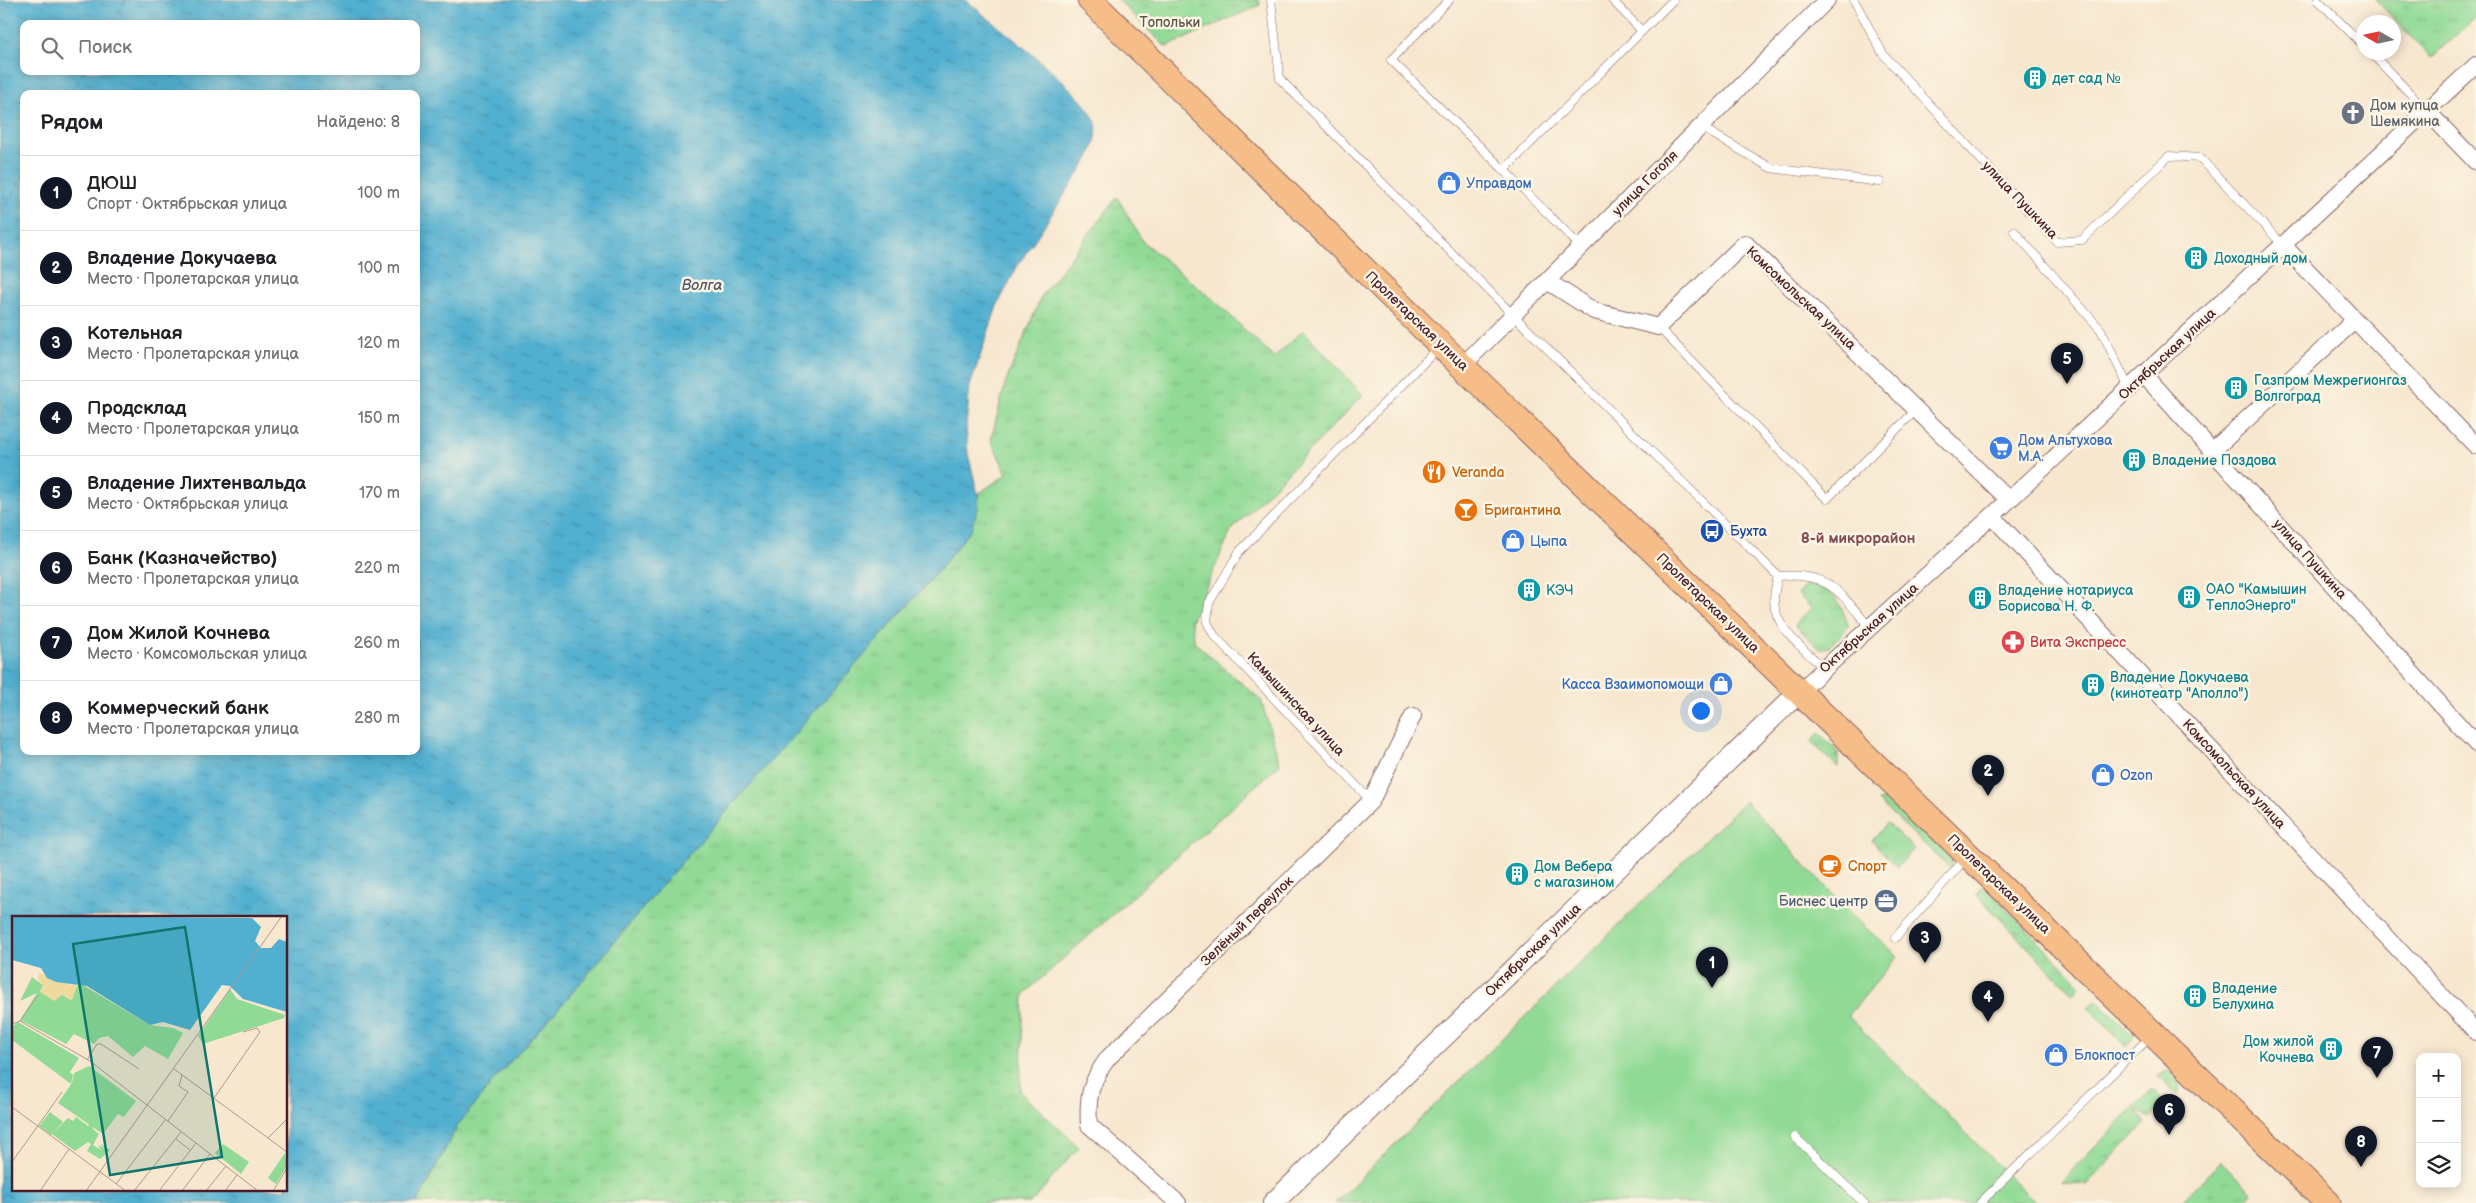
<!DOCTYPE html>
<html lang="ru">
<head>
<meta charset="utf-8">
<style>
	body { margin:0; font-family:"Balsamiq Sans",sans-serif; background:#f6f6f6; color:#202124 }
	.controls { position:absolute; right:15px; bottom:15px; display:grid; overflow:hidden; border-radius:10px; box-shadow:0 2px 12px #0003 }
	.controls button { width:45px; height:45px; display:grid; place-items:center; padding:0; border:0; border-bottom:1px solid #e0e0e0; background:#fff; color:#202124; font:25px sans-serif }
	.compass { position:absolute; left:2356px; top:15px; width:45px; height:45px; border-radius:50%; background:#fff; box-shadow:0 2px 12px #0003; rotate:279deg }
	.you { position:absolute; left:1700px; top:710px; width:18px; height:18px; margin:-12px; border:4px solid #fff; border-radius:50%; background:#1a73e8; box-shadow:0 0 0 8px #1a73e833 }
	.badge { display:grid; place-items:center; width:32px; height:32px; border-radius:50%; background:#111827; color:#fff; font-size:16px; font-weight:700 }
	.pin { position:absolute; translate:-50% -41px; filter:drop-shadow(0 1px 2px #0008) }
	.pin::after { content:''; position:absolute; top:26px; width:18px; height:15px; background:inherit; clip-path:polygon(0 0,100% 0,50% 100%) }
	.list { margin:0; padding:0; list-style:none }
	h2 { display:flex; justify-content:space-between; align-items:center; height:65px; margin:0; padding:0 20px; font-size:21px }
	h2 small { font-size:16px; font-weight:400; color:#757577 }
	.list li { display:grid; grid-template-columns:32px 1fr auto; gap:15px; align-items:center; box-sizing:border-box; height:75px; padding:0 20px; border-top:1px solid #e0e0e0 }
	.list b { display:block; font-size:19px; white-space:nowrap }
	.list p { margin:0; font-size:16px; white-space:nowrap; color:#757577 }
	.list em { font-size:16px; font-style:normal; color:#757577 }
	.icon { flex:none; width:28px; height:28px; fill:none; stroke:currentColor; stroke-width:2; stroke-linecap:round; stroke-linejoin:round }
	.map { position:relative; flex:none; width:2476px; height:1203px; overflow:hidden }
	.search { position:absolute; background:#fff; box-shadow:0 2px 12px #0003; left:20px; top:20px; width:400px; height:55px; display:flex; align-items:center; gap:12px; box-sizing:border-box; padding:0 18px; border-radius:10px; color:#757577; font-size:19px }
	.panel { position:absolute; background:#fff; box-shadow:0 2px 12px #0003; left:20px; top:90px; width:400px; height:665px; border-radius:10px }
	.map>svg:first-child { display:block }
	.grass { fill:url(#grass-tufts); stroke:#6e7c60 }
	.garden { fill:#91da95; stroke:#6e7c60 }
	.water { fill:url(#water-ripples); stroke:#4e677d; fill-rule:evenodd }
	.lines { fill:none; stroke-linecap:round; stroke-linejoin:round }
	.ferry { stroke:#4d596d; stroke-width:1; stroke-dasharray:6 5; stroke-linecap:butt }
	.service-casing { stroke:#876564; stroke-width:9 }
	.minor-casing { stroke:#876564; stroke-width:18 }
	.tertiary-casing { stroke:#876564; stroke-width:22 }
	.primary-casing { stroke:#876564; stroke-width:27 }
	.service { stroke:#fff; stroke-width:8 }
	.minor { stroke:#fff; stroke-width:16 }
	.tertiary { stroke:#fff; stroke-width:20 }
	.primary { stroke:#f7bd88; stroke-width:25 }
	.labels { text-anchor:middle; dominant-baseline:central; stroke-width:5; stroke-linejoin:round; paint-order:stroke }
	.park-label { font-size:14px; fill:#5f574b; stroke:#fcf5e5 }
	.culture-label { font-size:14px; fill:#0d838f; stroke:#fcf5e5; text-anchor:start }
	.worship-label { font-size:14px; fill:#5b616d; stroke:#fcf5e5; text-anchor:start }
	.shop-label { font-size:14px; fill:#366cbe; stroke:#fcf5e5; text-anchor:start }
	.street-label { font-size:14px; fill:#4a1f2b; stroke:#fcf5e5 }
	.food-label { font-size:14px; fill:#c56008; stroke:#fcf5e5; text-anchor:start }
	.transit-label { font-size:14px; fill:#164399; stroke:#fcf5e5; text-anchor:start }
	.health-label { font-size:14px; fill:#be3a42; stroke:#fcf5e5; text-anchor:start }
	.service-label { font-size:14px; fill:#4e5e75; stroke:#fcf5e5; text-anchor:end }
	.water-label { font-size:15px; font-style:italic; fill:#4d596d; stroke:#fcf5e5 }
	.neighbourhood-label { font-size:15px; font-weight:bold; fill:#844e55; stroke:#fcf5e5 }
	.inset-river { fill:none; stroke:#51afcf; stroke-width:2.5 }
	.inset-road { fill:none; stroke:#b2978d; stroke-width:1 }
	.view { fill:#0f766e; fill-opacity:0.15; stroke:#0f766e; stroke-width:2.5 }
	.inset-edge { fill:none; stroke:#4a1f2b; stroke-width:2.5 }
</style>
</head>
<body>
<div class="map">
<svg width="2476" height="1203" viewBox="0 0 2476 1203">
	<defs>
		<pattern id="grass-tufts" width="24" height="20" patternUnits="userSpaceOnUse" patternTransform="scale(1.25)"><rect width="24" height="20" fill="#91da95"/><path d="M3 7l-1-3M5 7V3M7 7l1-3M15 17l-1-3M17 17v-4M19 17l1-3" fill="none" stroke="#7fbb81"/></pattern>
		<pattern id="water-ripples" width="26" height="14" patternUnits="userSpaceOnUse" patternTransform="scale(1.25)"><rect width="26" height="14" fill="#51afcf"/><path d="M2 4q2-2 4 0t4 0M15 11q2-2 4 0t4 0" fill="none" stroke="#458ea8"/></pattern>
	</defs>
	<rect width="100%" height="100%" fill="#fcf5e5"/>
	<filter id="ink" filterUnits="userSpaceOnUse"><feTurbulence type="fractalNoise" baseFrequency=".02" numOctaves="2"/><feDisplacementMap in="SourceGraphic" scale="10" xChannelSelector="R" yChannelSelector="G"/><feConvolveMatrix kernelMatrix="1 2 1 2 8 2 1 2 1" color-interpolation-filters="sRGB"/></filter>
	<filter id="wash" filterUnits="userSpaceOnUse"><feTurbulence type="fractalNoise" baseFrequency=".0096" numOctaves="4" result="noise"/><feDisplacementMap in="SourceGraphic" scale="20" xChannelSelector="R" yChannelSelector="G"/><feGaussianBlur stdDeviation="1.12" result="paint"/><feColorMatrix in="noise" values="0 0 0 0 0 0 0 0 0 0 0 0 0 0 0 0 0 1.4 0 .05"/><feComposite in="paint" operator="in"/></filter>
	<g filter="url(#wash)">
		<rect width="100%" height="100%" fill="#f7e7cf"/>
		<path class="grass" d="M1118,0H1259L1260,5L1166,47Z
			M2376,0H2476V17L2431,58Z
			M1117,197L1143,242L1216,302L1274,358L1303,330L1363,395L1231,531L1191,621L1195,643L1261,700L1280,764L1024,994L1020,1092L1079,1147L1031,1203H417L458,1125L494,1080L566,1000L668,878L939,570C958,546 978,526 978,494L1007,474L991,440L1006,381L1042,295Z
			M1805,585C1834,587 1840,602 1849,627L1829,647L1820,649L1795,625L1811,608L1798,594Z
			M1819,733L1838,752V767L1811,742Z
			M1892,799L1951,856L1952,870L1878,801Z
			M1887,823L1914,849L1897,867L1872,841Z
			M1983,885L2081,985L2073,994L1977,895Z
			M2098,1000L2134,1037L2126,1047L2088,1007Z
			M2167,1071L2174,1075L2181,1085L2178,1095L2158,1076Z
			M2152,1089L2165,1103L2150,1118L2135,1110L2145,1123L2086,1185L2061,1182Z
			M2221,1161L2252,1193L2243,1203H2180Z"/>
		<path class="garden" d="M1745,801L1857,920L1898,956L1848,1016L2036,1203H1335Z"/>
		<path class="water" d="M0,0H966C993,24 1089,94 1096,124C1099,136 1093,148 1089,158L1018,265L997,306L970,386L966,426L968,454L978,494V508L971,529L939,570L668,878L566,1000L494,1080L458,1125L417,1203H0ZM24,24H416V71H24ZM24,94H416V751H24ZM14,917H286V1189H14Z"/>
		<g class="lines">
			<path class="ferry" d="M112,24L126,0
				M71,94L84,71
				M0,215L24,174"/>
		</g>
	</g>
	<g filter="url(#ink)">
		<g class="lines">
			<g class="service-casing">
				<path id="service" d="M1271,0L1280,79L1513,315L1778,576C1829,572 1839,591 1870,628
					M1449,0L1391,60L1504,170
					M1612,0L1642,31
					M1854,0L1883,54L2057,242L2082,240L2169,156L2200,158L2283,245
					M2318,0L2364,46
					M2370,52L2427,111
					M1701,127L1771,168L1880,182
					M2014,231L2101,330L2129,388
					M1581,247L1504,170L1673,0
					M1658,327L1827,499L1917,409
					M1778,576C1776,584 1774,592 1774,600C1774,629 1806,651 1825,669
					M1371,801L1214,635L1207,622L1209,603L1239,552L1439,347
					M1895,938L1966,858
					M1795,1137L1864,1203
					M1980,1203L2150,1037"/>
			</g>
			<g class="minor-casing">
				<path id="minor" d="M2427,111L2476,162
					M2283,245L2476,446
					M1547,281L1594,311L1658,327L1745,243L2009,500
					M1462,366L1827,0
					M2144,375L2476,744
					M2212,451L2355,320
					M1992,516L2476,1032
					M1800,691L1992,516L2476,65
					M1178,1203L1089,1125C1087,1095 1091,1081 1108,1058L1371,801L1413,716"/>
			</g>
			<g class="tertiary-casing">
				<path id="tertiary" d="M1273,1203L1800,691"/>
			</g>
			<g class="primary-casing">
				<path id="primary" d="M1090,0L1462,366L2328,1203"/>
			</g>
			<use href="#service" class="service"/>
			<use href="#minor" class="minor"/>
			<use href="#tertiary" class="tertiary"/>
			<use href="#primary" class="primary"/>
		</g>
	</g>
	<defs>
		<g id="building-disc" transform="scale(1.25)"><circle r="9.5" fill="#0f9aa8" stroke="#fcf5e5"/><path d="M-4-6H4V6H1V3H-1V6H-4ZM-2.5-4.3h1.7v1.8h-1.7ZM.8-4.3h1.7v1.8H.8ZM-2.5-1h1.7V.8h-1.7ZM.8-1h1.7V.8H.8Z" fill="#fff"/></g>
		<g id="church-disc" transform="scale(1.25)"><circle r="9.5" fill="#6b7280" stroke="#fcf5e5"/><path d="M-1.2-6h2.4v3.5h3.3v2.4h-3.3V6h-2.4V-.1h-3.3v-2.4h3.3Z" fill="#fff"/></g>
		<g id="shop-disc" transform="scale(1.25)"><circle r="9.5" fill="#3f7fe0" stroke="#fcf5e5"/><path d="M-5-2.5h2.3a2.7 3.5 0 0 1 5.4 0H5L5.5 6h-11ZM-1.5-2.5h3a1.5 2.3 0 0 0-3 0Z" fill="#fff"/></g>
		<g id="supermarket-disc" transform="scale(1.25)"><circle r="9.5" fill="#3f7fe0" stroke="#fcf5e5"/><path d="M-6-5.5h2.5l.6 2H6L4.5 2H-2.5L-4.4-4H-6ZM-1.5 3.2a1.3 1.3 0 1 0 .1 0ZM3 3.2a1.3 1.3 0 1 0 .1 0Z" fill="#fff"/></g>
		<g id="restaurant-disc" transform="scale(1.25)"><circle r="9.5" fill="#e8710a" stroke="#fcf5e5"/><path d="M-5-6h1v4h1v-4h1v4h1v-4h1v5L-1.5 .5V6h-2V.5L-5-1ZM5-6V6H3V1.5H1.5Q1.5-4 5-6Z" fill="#fff"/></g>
		<g id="bar-disc" transform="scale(1.25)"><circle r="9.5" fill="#e8710a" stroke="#fcf5e5"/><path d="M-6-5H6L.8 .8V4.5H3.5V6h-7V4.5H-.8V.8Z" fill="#fff"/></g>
		<g id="bus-disc" transform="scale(1.25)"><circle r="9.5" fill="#1a4fb4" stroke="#fcf5e5"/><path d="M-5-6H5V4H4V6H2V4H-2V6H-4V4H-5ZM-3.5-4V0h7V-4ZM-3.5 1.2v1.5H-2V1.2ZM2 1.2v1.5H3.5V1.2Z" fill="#fff"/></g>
		<g id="pharmacy-disc" transform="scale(1.25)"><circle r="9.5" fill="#e0444e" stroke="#fcf5e5"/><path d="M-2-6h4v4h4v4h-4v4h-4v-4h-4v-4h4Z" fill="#fff"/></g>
		<g id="cafe-disc" transform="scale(1.25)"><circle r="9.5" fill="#e8710a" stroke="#fcf5e5"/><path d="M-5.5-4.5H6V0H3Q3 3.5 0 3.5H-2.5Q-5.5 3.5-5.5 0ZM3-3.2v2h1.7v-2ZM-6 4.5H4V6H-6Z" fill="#fff"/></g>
		<g id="office-disc" transform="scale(1.25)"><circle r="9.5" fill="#5c6f8a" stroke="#fcf5e5"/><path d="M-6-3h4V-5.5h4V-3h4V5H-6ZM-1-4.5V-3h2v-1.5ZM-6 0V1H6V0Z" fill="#fff"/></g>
	</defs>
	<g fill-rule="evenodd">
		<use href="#building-disc" x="2035" y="78"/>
		<use href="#church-disc" x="2353" y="113"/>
		<use href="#shop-disc" x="1449" y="183"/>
		<use href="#building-disc" x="2196" y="258"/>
		<use href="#building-disc" x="2236" y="388"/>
		<use href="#supermarket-disc" x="2001" y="448"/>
		<use href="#building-disc" x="2134" y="460"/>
		<use href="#restaurant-disc" x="1434" y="472"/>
		<use href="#bar-disc" x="1466" y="510"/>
		<use href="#bus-disc" x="1712" y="531"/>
		<use href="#shop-disc" x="1513" y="541"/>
		<use href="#building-disc" x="1529" y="590"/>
		<use href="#building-disc" x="2189" y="597"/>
		<use href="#building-disc" x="1980" y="598"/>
		<use href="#pharmacy-disc" x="2013" y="642"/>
		<use href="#shop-disc" x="1721" y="684"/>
		<use href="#building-disc" x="2093" y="685"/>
		<use href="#shop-disc" x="2103" y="775"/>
		<use href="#cafe-disc" x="1830" y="866"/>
		<use href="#building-disc" x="1517" y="874"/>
		<use href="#office-disc" x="1886" y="901"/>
		<use href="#building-disc" x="2195" y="996"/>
		<use href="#building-disc" x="2331" y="1049"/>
		<use href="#shop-disc" x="2056" y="1055"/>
	</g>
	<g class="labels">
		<g class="park-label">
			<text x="1170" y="22">Топольки</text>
		</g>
		<g class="culture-label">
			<text x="2052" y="78">дет сад №</text>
			<text x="2214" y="258">Доходный дом</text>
			<text x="2254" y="380">Газпром Межрегионгаз<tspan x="2254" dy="16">Волгоград</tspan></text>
			<text x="2152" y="460">Владение Поздова</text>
			<text x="2206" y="589">ОАО "Камышин<tspan x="2206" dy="16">ТеплоЭнерго"</tspan></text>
			<text x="1546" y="590">КЭЧ</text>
			<text x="1998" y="590">Владение нотариуса<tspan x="1998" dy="16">Борисова Н. Ф.</tspan></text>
			<text x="2110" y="677">Владение Докучаева<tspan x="2110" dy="16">(кинотеатр "Аполло")</tspan></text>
			<text x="1534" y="866">Дом Вебера<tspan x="1534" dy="16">с магазином</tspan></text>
			<text x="2212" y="988">Владение<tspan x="2212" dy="16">Белухина</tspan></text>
			<text x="2314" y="1041" text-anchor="end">Дом жилой<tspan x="2314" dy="16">Кочнева</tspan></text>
		</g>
		<g class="worship-label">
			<text x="2370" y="105">Дом купца<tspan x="2370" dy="16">Шемякина</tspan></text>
		</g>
		<g class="shop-label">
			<text x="1466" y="183">Управдом</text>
			<text x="2018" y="440">Дом Альтухова<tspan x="2018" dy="16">М.А.</tspan></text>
			<text x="1530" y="541">Цыпа</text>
			<text x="1704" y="684" text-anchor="end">Касса Взаимопомощи</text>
			<text x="2120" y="775">Ozon</text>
			<text x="2074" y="1055">Блокпост</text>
		</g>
		<g class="street-label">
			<text transform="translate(1645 183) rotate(-45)">улица Гоголя</text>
			<text transform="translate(2020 200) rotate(46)">улица Пушкина</text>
			<text transform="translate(1801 298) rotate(43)">Комсомольская улица</text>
			<text transform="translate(1417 321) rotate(44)">Пролетарская улица</text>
			<text transform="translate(2167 354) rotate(-43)">Октябрьская улица</text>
			<text transform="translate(2310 559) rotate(48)">улица Пушкина</text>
			<text transform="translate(1708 603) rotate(44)">Пролетарская улица</text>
			<text transform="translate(1869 628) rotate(-42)">Октябрьская улица</text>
			<text transform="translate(1296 704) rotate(47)">Камышинская улица</text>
			<text transform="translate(2234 774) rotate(47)">Комсомольская улица</text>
			<text transform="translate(1999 884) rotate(44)">Пролетарская улица</text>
			<text transform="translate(1247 921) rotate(-44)">Зелёный переулок</text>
			<text transform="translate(1533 950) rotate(-44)">Октябрьская улица</text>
		</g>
		<g class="food-label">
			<text x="1452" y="472">Veranda</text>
			<text x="1484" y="510">Бригантина</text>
			<text x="1848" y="866">Спорт</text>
		</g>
		<g class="transit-label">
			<text x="1730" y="531">Бухта</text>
		</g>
		<g class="health-label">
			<text x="2030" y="642">Вита Экспресс</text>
		</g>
		<g class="service-label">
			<text x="1868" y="901">Биснес центр</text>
		</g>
		<g class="water-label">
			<text x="702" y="285">Волга</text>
		</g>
		<g class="neighbourhood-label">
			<text x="1858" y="538">8-й микрорайон</text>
		</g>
	</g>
	<g transform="translate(12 916)">
		<rect width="275" height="275" fill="#f7e7cf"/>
		<path d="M20,61L31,69L28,76L50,78L58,84L67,67L138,109L161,112L171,117L156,143L133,130L121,141L96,120L87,122L82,128L62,118L54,128L8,104L25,77L8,85ZM218,73L225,83L273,99L272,102L191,128L186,120ZM6,106L67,142L58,156L61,159L59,168L0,124V111ZM38,196L51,206L39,219L27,210ZM84,200L81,213L87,218L81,229L89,234L86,229L92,232L88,227L98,234L88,243L75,235L79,228L76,226L63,235L40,218L56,202L61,205L64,201L76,210ZM211,228L237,246L229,258L203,237ZM273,237L275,250L264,268L256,262Z" fill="#91da95"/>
		<path d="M27,57L59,69L65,67L61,82L59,84L50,79L42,85L28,76L31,69L26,63Z" fill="#eeda9e"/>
		<path d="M77,150L124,185L112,201L106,198L91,218L46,187L60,167L62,157Z" fill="#91da95"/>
		<path d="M0,0L240,2L249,11L243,25L249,32H259L267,23L275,26V96L231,83L218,70L210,69L178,114L151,106L138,109L75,70L44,66L35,62L29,52L0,44Z" fill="#51afcf"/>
		<path class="inset-river" d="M118,0L233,47M237,49L275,61"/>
		<path class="inset-road" d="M8,105L26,79M0,108L8,105L78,145L246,275M75,144L85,128H89L127,153M162,153L275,236M202,182L248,116L245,112L231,116M0,191L114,275M156,205L176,176L167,170L170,159M256,222L275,203M164,223L178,234M0,246L50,176M104,268L154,203M28,275L57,233M74,275L270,0M122,275L169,216M147,275L184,227M170,275L198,238M194,275L214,250M213,275L225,259M261,275L275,252"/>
		<path class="view" d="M173,11L210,241L98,259L61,28Z"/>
		<rect width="275" height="275" class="inset-edge"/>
	</g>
</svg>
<div class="controls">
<button>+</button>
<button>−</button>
<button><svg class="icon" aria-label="layers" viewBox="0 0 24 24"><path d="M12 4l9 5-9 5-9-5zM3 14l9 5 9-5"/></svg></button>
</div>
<svg class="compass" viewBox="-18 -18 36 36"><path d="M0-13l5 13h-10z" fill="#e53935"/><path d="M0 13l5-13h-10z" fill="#757577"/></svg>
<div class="you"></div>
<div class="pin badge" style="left:1712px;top:988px">1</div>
<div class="pin badge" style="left:1988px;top:796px">2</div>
<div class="pin badge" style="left:1925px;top:963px">3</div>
<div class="pin badge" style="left:1988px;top:1022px">4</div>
<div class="pin badge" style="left:2067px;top:384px">5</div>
<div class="pin badge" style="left:2169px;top:1135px">6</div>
<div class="pin badge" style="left:2377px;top:1078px">7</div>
<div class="pin badge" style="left:2361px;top:1167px">8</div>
<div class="search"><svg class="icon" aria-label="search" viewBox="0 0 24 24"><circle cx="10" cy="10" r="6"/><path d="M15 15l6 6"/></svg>Поиск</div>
<section class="panel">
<h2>Рядом<small>Найдено: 8</small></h2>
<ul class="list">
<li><span class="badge">1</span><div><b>ДЮШ</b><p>Спорт · Октябрьская улица</p></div><em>100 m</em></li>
<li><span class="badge">2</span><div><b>Владение Докучаева</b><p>Место · Пролетарская улица</p></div><em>100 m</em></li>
<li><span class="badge">3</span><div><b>Котельная</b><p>Место · Пролетарская улица</p></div><em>120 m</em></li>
<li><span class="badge">4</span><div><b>Продсклад</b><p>Место · Пролетарская улица</p></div><em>150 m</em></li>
<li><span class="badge">5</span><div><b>Владение Лихтенвальда</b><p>Место · Октябрьская улица</p></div><em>170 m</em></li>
<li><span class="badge">6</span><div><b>Банк (Казначейство)</b><p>Место · Пролетарская улица</p></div><em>220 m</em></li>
<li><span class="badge">7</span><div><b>Дом Жилой Кочнева</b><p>Место · Комсомольская улица</p></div><em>260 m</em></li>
<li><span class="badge">8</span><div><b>Коммерческий банк</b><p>Место · Пролетарская улица</p></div><em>280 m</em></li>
</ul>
</section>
</div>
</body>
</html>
